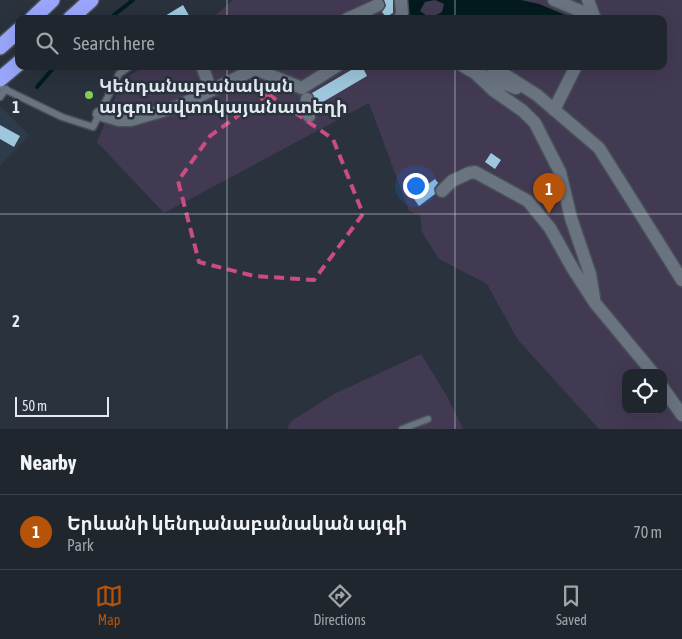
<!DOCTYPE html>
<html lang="en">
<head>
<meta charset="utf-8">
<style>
	body { margin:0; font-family:"Asap Condensed","Noto Sans Armenian",sans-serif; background:#2c323a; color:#f1f3f6 }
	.controls { position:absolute; right:15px; bottom:15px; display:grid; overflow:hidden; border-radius:10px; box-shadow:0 5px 20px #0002 }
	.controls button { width:45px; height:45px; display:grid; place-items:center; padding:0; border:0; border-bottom:1px solid #3c434a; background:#1f262e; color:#f1f3f6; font:25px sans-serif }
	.scale { position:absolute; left:15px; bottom:12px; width:94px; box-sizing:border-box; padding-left:5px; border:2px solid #e3e9f0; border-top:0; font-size:14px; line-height:18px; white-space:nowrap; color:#e3e9f0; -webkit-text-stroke:4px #29323d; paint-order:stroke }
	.you { position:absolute; left:415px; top:185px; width:18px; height:18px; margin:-12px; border:4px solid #fff; border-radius:50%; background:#1a73e8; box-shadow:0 0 0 8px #1a73e833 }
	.badge { display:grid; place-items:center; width:32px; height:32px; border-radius:50%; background:#b45309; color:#fff; font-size:16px; font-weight:700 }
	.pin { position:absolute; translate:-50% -41px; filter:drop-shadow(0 1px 2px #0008) }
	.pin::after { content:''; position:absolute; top:26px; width:18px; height:15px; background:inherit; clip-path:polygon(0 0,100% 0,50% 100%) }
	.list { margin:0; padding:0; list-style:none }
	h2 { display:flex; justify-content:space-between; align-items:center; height:65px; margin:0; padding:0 20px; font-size:21px }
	h2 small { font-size:16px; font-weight:400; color:#a1a5aa }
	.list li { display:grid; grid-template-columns:32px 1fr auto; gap:15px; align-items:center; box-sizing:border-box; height:75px; padding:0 20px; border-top:1px solid #3c434a }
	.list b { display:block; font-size:19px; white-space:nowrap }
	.list p { margin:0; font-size:16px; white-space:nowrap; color:#a1a5aa }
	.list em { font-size:16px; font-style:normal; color:#a1a5aa }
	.icon { flex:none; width:28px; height:28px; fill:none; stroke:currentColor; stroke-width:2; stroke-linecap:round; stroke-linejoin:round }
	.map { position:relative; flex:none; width:682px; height:429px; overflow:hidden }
	.search { position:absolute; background:#1f262e; box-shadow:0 5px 20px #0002; left:15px; right:15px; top:15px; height:55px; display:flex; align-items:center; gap:12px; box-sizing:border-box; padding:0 18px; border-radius:10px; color:#a1a5aa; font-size:19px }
	.sheet { height:140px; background:#1f262e }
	nav { display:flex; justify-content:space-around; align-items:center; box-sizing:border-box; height:70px; border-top:1px solid #3c434a; background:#1f262e; font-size:14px; color:#a1a5aa }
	nav a { display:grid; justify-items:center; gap:2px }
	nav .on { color:#b45309 }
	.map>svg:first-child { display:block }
	.built { fill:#2e3b4b }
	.green { fill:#423a53; fill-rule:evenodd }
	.water { fill:#031b1e; fill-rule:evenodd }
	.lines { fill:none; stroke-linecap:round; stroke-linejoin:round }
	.stream { stroke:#031b1e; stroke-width:4 }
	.building { fill:#9dc7dc }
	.lane-casing { stroke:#485058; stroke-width:9 }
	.street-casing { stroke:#485058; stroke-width:15 }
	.highway-casing { stroke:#485058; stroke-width:18 }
	.lane { stroke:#6a7481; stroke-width:6 }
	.street { stroke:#6a7481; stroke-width:12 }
	.highway { stroke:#99a6fb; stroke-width:15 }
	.marked { fill:none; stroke:#ca4c80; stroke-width:4; stroke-dasharray:10 6; stroke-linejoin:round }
	.grid { fill:none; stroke:#e3e9f0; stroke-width:1; stroke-opacity:0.55 }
	.poi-dot { fill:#7fd052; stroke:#29323d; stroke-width:2 }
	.labels { text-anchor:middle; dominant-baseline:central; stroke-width:5; stroke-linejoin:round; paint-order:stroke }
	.poi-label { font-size:18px; font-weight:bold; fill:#e3e9f0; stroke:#29323d; text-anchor:start }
	.grid-label { font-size:16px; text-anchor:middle; font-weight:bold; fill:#e3e9f0; stroke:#29323d; stroke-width:5; stroke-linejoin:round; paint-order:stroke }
</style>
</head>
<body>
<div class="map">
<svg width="682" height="429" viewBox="0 0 682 429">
	<rect width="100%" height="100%" fill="#29323d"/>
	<path class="built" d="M0,106L29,135L0,166Z"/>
	<path class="green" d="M233,0H682V429H599L518,340L487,284L439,259L422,232L420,215L409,211L369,103L164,213L97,142L123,79L145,66H663V19H211ZM626,373H663V410H626Z
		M421,354L448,398L463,429H287L290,422L334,394Z"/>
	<path class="water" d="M407,0H521L539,4L575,19H494L482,15L475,19H406ZM435,0L444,4L442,12L430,18L420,11L425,2Z"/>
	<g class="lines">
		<path class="stream" d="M109,19L133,0
			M37,87L55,66"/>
	</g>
	<path class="building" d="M384,0H393V13L386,17L382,12L386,6Z
		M183,5L191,19H160Z
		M358,66H362L367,76L316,106L315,98L312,93Z
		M0,125L20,136L14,147L0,139Z
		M491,153L501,160L495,169L485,162Z
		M435,179L438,183L434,188L435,194L419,206L412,196Z"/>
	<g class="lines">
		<g class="lane-casing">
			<path id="lane" d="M0,87L62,117L93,127L119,74L130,66
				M0,97L6,89
				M402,429L428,419"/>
		</g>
		<g class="street-casing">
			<path id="street" d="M554,0L583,12L592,19
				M588,0L595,19
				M347,19L365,11
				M368,19L365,11L378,5
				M400,19L402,13L401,0
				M202,66L211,90
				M463,66L475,73L516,88
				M472,66L475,73L493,90L523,111L535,123L560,172L571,218L590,274L594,298
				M491,66L537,95L599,148L682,280
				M307,99L309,116
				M554,110L576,66
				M99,114L119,120H131L179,106L255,69L302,88L337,66
				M442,191L452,181L469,173L475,172L528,201L550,228L573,269L595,303L653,373
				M663,388L682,415"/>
		</g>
		<g class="highway-casing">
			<path id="highway" d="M32,19L52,0
				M70,19L91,0
				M0,47L19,30
				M0,79L19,63"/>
		</g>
		<use href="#lane" class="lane"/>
		<use href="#street" class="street"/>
		<use href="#highway" class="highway"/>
	</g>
	<path class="marked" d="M268,94L333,139L363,214L314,280L254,276L199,262L178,181L210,136Z"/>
	<path class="grid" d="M227,0V19M455,0V19M227,66V429M455,66V429M0,214H682"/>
	<circle class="poi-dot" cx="89" cy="95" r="5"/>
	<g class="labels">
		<g class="poi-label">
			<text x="99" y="85">Կենդանաբանական<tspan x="99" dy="21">այգու ավտոկայանատեղի</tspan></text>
		</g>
	</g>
	<g class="grid-label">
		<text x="16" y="113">1</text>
		<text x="16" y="327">2</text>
	</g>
</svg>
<div class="controls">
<button><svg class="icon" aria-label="locate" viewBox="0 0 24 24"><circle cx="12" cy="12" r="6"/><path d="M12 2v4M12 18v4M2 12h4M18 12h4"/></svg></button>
</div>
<div class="scale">50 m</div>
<div class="you"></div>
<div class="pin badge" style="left:549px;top:214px">1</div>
<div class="search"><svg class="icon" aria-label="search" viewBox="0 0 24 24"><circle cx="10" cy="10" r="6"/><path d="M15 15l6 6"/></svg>Search here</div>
</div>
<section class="sheet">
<h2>Nearby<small></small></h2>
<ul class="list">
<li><span class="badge">1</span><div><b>Երևանի կենդանաբանական այգի</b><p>Park</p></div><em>70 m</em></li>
</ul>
</section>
<nav>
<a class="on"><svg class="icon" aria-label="map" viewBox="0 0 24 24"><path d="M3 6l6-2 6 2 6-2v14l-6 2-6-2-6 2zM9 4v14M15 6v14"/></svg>Map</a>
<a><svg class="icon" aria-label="directions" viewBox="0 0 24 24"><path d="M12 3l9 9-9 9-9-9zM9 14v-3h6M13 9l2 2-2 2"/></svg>Directions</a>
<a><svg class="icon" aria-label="saved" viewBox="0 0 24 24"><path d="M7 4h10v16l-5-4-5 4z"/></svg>Saved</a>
</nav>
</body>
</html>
